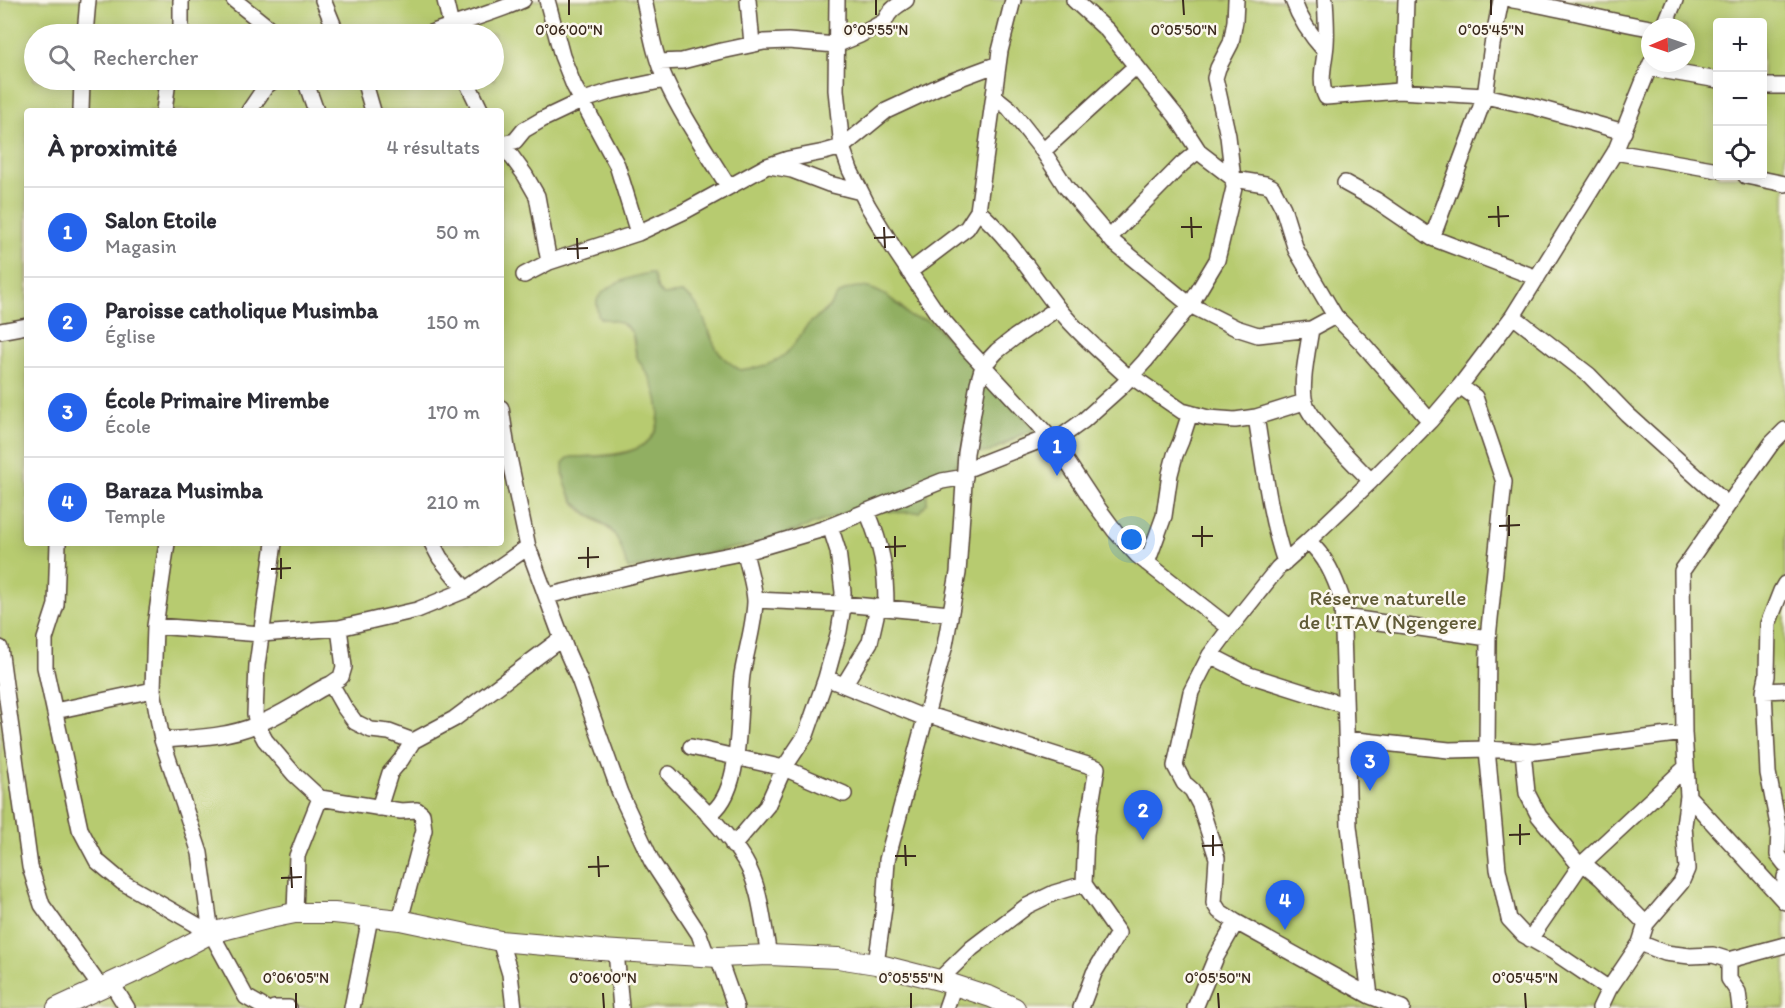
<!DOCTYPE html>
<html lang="fr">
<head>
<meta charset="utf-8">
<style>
	body { margin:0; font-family:Itim,sans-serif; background:#f2f2f3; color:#2b2b33 }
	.controls { position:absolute; right:18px; top:18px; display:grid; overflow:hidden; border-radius:6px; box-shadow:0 3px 15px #0003 }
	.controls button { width:54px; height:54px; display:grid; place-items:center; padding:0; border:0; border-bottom:2px solid #e1e1e2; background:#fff; color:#2b2b33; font:30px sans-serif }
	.compass { position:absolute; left:1641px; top:18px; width:54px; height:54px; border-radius:50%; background:#fff; box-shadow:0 3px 15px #0003; rotate:268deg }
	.you { position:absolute; left:1132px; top:540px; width:21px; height:21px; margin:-15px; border:4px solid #fff; border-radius:50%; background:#1a73e8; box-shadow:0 0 0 9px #1a73e833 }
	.badge { display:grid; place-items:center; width:39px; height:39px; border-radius:50%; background:#2563eb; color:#fff; font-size:20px; font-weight:700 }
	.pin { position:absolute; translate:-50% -50px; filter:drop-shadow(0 2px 3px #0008) }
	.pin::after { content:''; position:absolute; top:32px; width:21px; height:18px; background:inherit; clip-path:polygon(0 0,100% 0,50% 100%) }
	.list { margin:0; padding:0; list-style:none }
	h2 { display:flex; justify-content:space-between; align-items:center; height:78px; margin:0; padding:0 24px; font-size:26px }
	h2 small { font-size:20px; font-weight:400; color:#7c7c81 }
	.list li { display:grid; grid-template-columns:39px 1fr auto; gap:18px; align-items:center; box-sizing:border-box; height:90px; padding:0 24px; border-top:2px solid #e1e1e2 }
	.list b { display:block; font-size:22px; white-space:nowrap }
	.list p { margin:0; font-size:20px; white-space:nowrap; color:#7c7c81 }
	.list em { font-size:20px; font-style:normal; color:#7c7c81 }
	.icon { flex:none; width:33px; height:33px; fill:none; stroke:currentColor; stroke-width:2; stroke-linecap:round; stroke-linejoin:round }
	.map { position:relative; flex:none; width:1785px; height:1008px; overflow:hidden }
	.search { position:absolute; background:#fff; box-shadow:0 3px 15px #0003; left:24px; top:24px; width:480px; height:66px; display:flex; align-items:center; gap:15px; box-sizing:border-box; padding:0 21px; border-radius:33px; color:#7c7c81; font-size:22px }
	.panel { position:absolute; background:#fff; box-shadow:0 3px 15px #0003; left:24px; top:108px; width:480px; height:438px; border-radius:6px }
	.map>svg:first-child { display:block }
	.green { fill:#b7cb6f; stroke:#797a46; stroke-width:1.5; fill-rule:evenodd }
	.forest { fill:#91af62; stroke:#666c40; stroke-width:1.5 }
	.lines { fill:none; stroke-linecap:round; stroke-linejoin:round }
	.minor-casing { stroke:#574639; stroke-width:18 }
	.tertiary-casing { stroke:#574639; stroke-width:22 }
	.minor { stroke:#fff; stroke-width:15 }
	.tertiary { stroke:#fff; stroke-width:20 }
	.ticks { fill:none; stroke:#3b2a1e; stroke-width:2 }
	.labels { text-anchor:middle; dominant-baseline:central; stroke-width:5; stroke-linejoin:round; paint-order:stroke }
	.park-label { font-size:21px; fill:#605a36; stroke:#fbf7ec }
	.ticks-label { font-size:15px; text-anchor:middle; fill:#3b2a1e; stroke:#fbf7ec; stroke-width:5; stroke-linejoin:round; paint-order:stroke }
</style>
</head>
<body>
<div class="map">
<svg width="1785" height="1008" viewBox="0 0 1785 1008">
	<rect width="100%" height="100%" fill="#fbf7ec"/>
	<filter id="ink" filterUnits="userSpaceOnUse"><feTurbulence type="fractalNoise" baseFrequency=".0167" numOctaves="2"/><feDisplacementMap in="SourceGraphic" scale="12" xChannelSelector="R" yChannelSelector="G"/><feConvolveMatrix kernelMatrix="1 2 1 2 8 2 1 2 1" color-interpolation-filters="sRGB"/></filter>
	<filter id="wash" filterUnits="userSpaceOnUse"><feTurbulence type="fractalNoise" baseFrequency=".008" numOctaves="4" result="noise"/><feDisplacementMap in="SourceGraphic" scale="24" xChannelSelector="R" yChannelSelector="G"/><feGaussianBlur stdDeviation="1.35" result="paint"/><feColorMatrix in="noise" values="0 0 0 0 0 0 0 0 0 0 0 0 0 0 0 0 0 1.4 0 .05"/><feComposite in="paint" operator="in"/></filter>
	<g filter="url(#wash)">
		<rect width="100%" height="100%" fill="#f4e7cf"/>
		<path class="green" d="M0,0H1785V1008H0ZM1718,22H1762V176H1718ZM1650,27H1686V63H1650ZM34,34H494V80H34ZM27,111H501V543H27ZM653,274L658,290L663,295L683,293L710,332L715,347L719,353L727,361L740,370L764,367L783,357L797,343L806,327L833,303L900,305L910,317L927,320L938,329L1000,391L1032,431L1018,436L1003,446L975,451H962C958,457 953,468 947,471C939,476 932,476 926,485L871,504L625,559C619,526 601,527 580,509C571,501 566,486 563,475L572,457C624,455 678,454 653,384C649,375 643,368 638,359C634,352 634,341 632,332L618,321L600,318C596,312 596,302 599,296Z"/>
		<path class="forest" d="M650,273L653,274L658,290L663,295L683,293C702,302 706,329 715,346C720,357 730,363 740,370C755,368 770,366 783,356C794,348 798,337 806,327C812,320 821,316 827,309C832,305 834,298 838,295C863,275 893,297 910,317L927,320L938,329L1035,429L1018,436L990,452L979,453L975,451H962C959,455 959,461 956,465C954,469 948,471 943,472C925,478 926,486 927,503L919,512C899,513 888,514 870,504L763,542L628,569C623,555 621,542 612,531C607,525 599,521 593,517C572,504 563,488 563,463L568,458L572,457C596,456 627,459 647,442C664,428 660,402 652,383C649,374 642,367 638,359C634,351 636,340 632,333C626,321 611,320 600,318L598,315L597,300C605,284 634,276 650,273Z"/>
	</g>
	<g filter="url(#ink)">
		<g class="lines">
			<g class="minor-casing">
				<path id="minor" d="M234,0L269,28L275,34
					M323,0L337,34
					M445,0L453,34
					M547,0L562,56L574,86L617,165L638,233
					M644,0C650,27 654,56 666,81C683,118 707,152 728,186
					M748,0L752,44
					M837,0L836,90L842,147L850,170L868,206L896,252L937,313L964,345L1054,442L1095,504L1115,531L1137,555L1230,628
					M1074,0L1107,30L1136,66L1176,116L1200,153L1234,179L1265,184L1272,187L1283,208L1296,250L1335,316L1363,344L1430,421
					M1293,0C1300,20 1311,36 1325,51
					M1325,0C1326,15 1327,29 1326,44C1325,61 1318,81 1326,97L1399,91L1485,96L1535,107L1624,132
					M1513,0C1559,8 1604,20 1650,28
					M1664,27L1675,0
					M85,34L88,0
					M181,34V0
					M428,34C459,22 492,14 523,0
					M659,62L682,61L717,52L764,42L788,41L836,45L860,35L885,21C889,10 897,6 906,0
					M1649,68L1718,80
					M305,80L316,111
					M364,80L373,111
					M466,80L481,111
					M1762,86H1785
					M1403,91L1406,0
					M994,96L1009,108L1043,151L1066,187L1113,242L1190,305L1236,328L1258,335L1311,329L1335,316
					M81,111L82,80
					M164,111L168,80
					M249,111L266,86L274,80
					M501,142L525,175L537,196L549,262
					M501,144L515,141L524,130L543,119L581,101L612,91L665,80
					M1043,151L1136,66
					M1615,152L1718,170
					M770,166L792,170L829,184L861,192
					M1746,176L1785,184
					M1345,183L1376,200L1432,238L1537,278
					M978,211C1010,238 1032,275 1057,307C1078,333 1104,355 1129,378
					M1109,238L1182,164L1198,151
					M1432,238L1485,96L1492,45L1501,0
					M909,272L967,228L978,211L1000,51L1013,0
					M524,275L549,262L638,233L685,211L767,166L788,159L824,152L842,147L886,111L944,84L998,64
					M1513,316L1589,375L1627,414L1728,505L1682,571L1684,733
					M1311,329C1308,349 1301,379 1304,398C1306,418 1356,465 1371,481
					M0,331L27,326
					M1131,376L1182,411L1208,418L1235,420L1256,417L1304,402
					M1460,386L1475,397L1504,482L1488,638L1487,749L1498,869L1509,919L1524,935L1554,952L1609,989
					M501,408L507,448L528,547L567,652L579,679L620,793L652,862L699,934L707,956
					M1256,417C1264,465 1269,515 1285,562
					M1054,442L1083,421L1122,386L1145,361L1190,305L1217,260L1234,188L1228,136L1215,78L1218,68L1231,43L1235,21L1236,0
					M965,470L1049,437
					M1728,505L1772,443L1785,430
					M867,511C882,547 886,568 886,607
					M58,543L56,605L45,639V667L80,829L97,861L122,882L211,933
					M167,543L155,626L153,690L162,740L200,853L211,933L246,997L265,1008
					M274,543L257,665L255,714L257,725L265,740L294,774L320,798L401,811L417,810L422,814L424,830L400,920
					M432,543L440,558L466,590
					M1147,563L1164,516L1170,474L1175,455L1181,441L1190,413
					M1785,584L1781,591L1768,624L1767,676L1764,691L1768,773L1779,830L1778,855L1785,864
					M547,596L646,572L745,552L823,529L942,481L965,477
					M755,600L843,604L950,614
					M1344,617L1488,638
					M155,626L261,634L339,628L417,610L466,590L528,547
					M339,628L344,667L341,677L331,684L344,707L355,722L371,730L389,732L413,741
					M0,648L30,867L42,905L101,988
					M1210,655L1249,675L1344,705
					M826,678L925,718
					M844,685L870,642L878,607
					M1764,691L1785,690
					M55,711L153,690
					M926,714L1097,768L1086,834L1084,884L1118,933L1094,973L1081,1008
					M1347,739L1449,750L1487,749L1535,752L1684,733L1688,796L1684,825L1687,869L1681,883L1646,924L1640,943L1609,989L1600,1008
					M162,740C194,738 229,737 258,724C271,719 283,712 295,705C307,698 318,689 331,684
					M691,747L784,768L844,794
					M1523,751L1527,793L1539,816L1580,866L1583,863L1601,878L1646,924
					M669,774C695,801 725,829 745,861C761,888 763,924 769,955
					M1688,796L1785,902
					M379,808L390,773L401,760L413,741L454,719L562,638
					M708,815C744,795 737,712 742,675C746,651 754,627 755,602C755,588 748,567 745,552
					M733,846L767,806L784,768L806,735L826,678L839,631L842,613L843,592L838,551L830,526
					M1583,863L1686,767
					M1784,900L1785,877
					M295,913L297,856L320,798
					M1236,922L1219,911L1214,903L1217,858L1200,805L1192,790L1184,783L1175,766L1191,692L1210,655L1230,628L1278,568L1308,541
					M1530,939L1580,866
					M500,941L510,974L514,1008
					M1640,943L1665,953L1690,956L1713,955L1729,960L1785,945
					M616,951L621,1008
					M718,957L736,1008
					M1729,960V979L1738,992L1740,1008
					M876,964L884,908L887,860L945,645L958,573L966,453L978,383L983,366L997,351L1015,337L1058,308
					M939,980L972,948L1027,906L1054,893L1084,884
					M111,982L127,1008
					M274,1008H289
					M352,1008L370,918
					M946,1008L954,985
					M1195,1008L1216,957L1236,922L1370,996
					M1402,1008L1370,996L1349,826L1342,599C1334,576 1326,557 1308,541L1371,481L1430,421L1460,386L1513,316L1615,152L1651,63"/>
			</g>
			<g class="tertiary-casing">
				<path id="tertiary" d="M57,1008L152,964L211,933L270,918L295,913H334L400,920L500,941L601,950L718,957L769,955L838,958L876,964L939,980L991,997L1015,1008"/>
			</g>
			<use href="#minor" class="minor"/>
			<use href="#tertiary" class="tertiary"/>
		</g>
	</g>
	<path class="ticks" d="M569,0V15M876,0V15M1183,0L1184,15M1491,0V15M1498,206L1499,227M1191,217L1192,238M1488,217L1509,216M884,227L885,248M1181,227H1202M577,238L578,259M874,238L895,237M567,249L588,248M1509,515V536M1202,526V547M1499,526L1520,525M895,536V557M1192,536H1213M588,547V568M885,547L906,546M281,558V579M578,558L599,557M271,569L291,568M1520,824V845M1213,835V856M1509,835L1530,834M905,845L906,866M1202,846L1223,845M598,856L599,877M895,856H916M291,867L292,888M588,867L609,866M281,878L302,877M296,993V1008M603,993L604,1008M911,993V1008M1218,993L1219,1008M1525,993L1526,1008"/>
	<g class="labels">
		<g class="park-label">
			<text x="1388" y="597">Réserve naturelle<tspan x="1388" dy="24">de l'ITAV (Ngengere</tspan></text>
		</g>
	</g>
	<g class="ticks-label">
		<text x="569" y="35">0°06'00"N</text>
		<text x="876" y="35">0°05'55"N</text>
		<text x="1184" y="35">0°05'50"N</text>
		<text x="1491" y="35">0°05'45"N</text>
		<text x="296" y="983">0°06'05"N</text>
		<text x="603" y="983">0°06'00"N</text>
		<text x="911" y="983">0°05'55"N</text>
		<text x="1218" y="983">0°05'50"N</text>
		<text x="1525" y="983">0°05'45"N</text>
	</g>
</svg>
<div class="controls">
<button>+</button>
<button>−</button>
<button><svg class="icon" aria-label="locate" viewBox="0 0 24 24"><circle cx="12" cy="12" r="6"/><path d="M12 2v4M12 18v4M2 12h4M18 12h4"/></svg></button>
</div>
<svg class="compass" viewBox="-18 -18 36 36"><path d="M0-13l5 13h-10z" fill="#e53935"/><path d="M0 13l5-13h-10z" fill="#7c7c81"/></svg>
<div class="you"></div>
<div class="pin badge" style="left:1057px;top:476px">1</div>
<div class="pin badge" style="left:1143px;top:840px">2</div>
<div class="pin badge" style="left:1370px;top:791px">3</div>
<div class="pin badge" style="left:1285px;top:930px">4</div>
<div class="search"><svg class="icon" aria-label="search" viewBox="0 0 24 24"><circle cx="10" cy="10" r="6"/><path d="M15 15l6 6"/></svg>Rechercher</div>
<section class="panel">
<h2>À proximité<small>4 résultats</small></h2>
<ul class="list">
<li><span class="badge">1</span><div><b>Salon Etoile</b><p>Magasin</p></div><em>50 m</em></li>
<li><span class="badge">2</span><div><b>Paroisse catholique Musimba</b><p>Église</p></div><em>150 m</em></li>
<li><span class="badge">3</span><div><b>École Primaire Mirembe</b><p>École</p></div><em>170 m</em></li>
<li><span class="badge">4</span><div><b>Baraza Musimba</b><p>Temple</p></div><em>210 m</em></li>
</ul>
</section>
</div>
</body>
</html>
